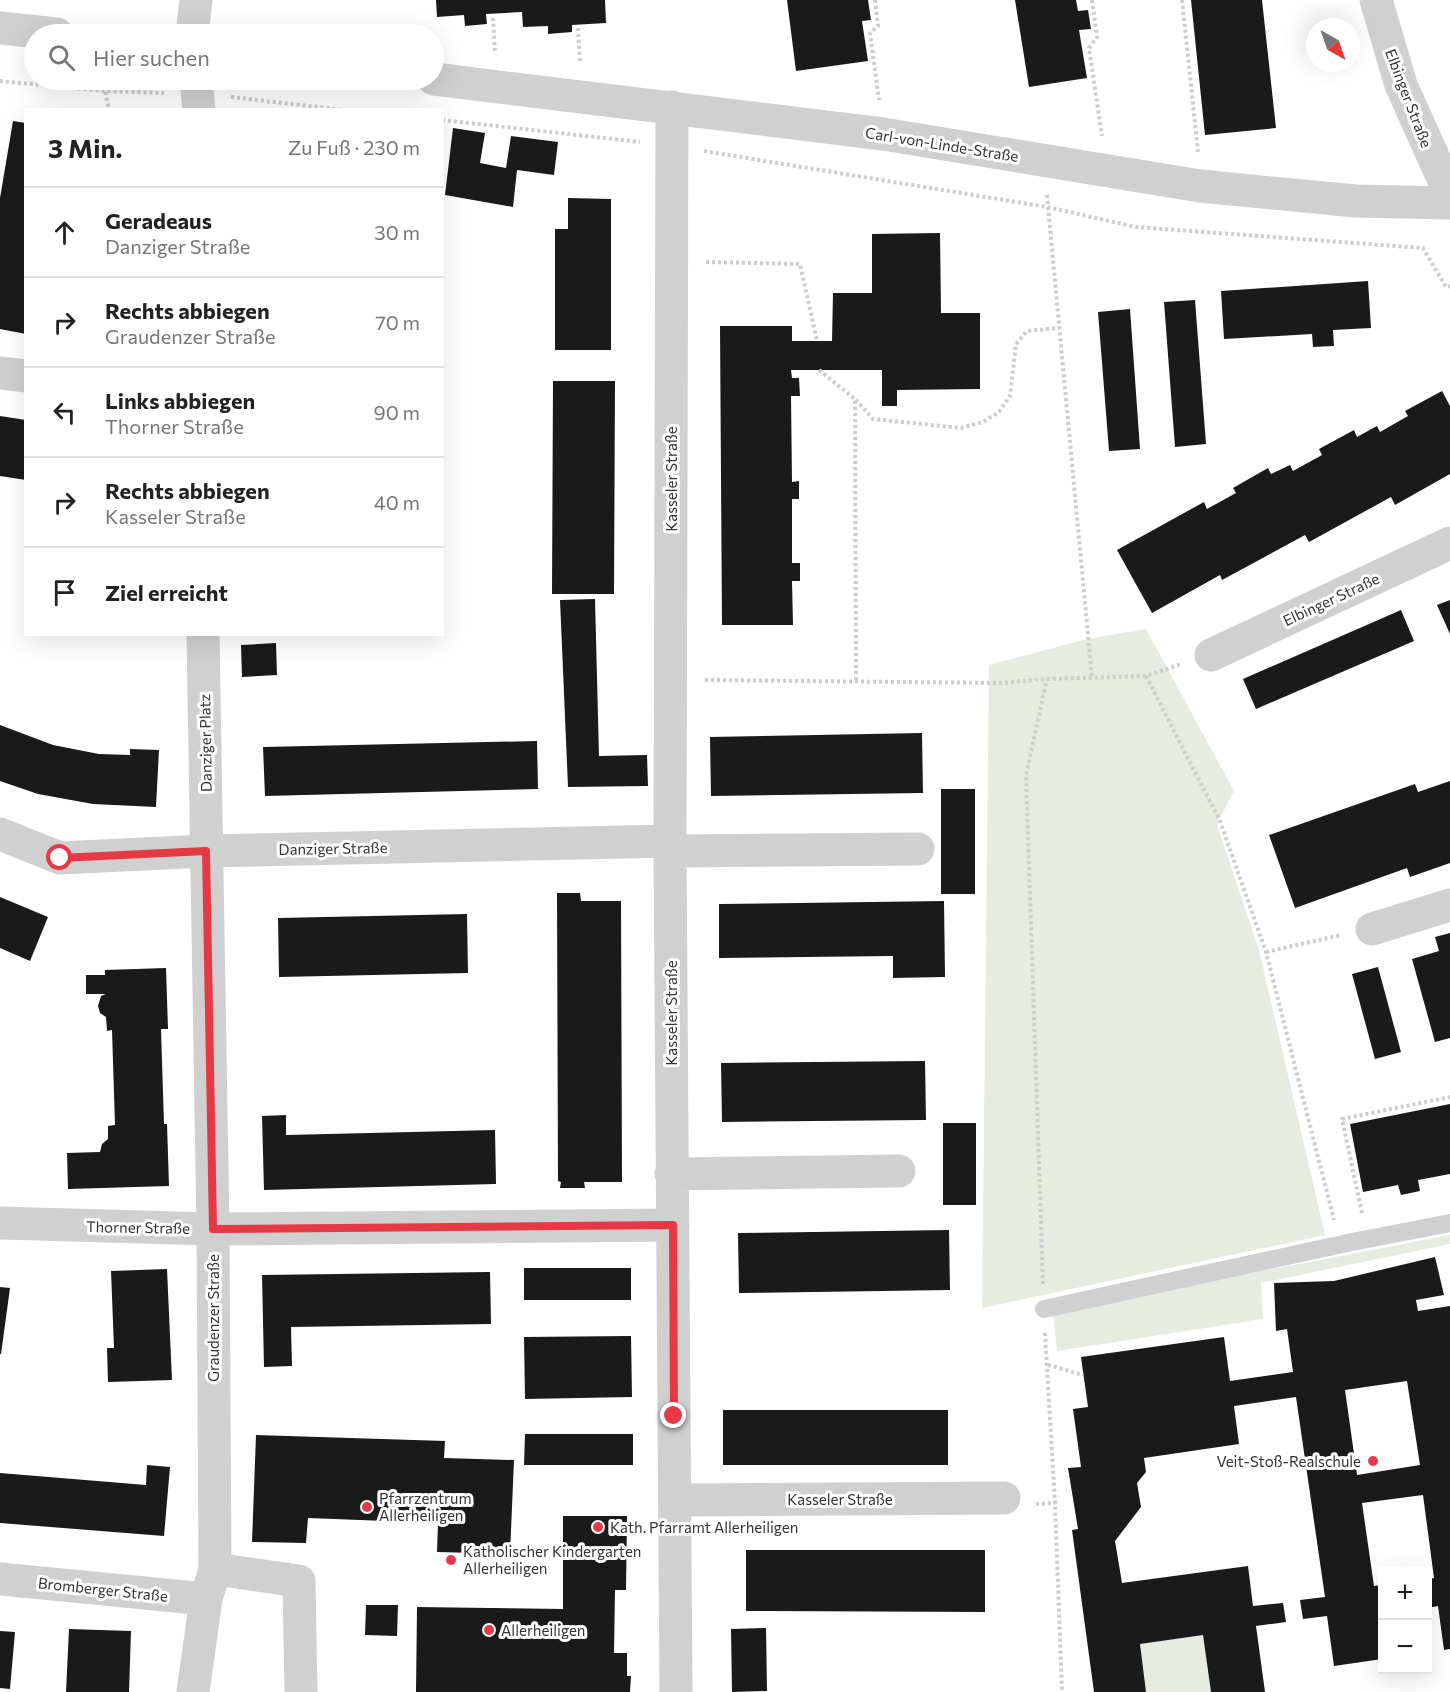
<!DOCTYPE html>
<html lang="de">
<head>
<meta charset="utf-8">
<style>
	body { margin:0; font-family:Commissioner,sans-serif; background:#f6f6f6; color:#222 }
	.controls { position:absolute; right:18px; bottom:18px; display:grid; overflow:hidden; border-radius:0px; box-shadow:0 6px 24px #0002 }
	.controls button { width:54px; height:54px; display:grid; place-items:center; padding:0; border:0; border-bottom:2px solid #e0e0e0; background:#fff; color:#222; font:30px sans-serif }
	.compass { position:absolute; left:1306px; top:18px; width:54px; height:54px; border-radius:50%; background:#fff; box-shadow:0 6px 24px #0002; rotate:140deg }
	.stop { position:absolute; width:18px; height:18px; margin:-14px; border:4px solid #e63946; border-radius:50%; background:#fff }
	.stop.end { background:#e63946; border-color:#fff; box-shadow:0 2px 6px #0008 }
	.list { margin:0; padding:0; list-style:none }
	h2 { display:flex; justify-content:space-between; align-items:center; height:78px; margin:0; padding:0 24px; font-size:26px }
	h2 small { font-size:20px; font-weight:400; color:#767676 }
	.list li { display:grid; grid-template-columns:39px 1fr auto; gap:18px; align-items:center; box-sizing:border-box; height:90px; padding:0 24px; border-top:2px solid #e0e0e0 }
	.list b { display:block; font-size:22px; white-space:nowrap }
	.list p { margin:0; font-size:20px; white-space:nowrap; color:#767676 }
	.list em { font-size:20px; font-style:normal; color:#767676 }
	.icon { flex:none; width:33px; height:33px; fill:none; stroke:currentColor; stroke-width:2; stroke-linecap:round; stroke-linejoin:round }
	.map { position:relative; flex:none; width:1450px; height:1692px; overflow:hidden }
	.search { position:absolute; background:#fff; box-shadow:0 6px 24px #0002; left:24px; top:24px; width:420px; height:66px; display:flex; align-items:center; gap:15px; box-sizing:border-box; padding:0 21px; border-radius:33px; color:#767676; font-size:22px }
	.panel { position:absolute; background:#fff; box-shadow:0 6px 24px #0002; left:24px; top:108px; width:420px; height:528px; border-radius:0px }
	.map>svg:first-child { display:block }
	.green { fill:#e6ecdf }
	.building { fill:#1a1a1a; fill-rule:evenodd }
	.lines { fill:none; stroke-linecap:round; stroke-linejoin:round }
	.path { stroke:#cdcdcd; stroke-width:4; stroke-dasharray:3 3; stroke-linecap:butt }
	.lane { stroke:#d0d0d0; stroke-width:18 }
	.street { stroke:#d0d0d0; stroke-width:33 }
	.route { stroke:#e63946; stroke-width:8 }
	.poi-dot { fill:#e63946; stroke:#fff; stroke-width:2 }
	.labels { text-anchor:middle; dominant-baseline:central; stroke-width:6; stroke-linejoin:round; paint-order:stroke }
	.street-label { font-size:15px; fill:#333; stroke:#fff }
	.poi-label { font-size:15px; fill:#333; stroke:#fff; text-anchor:start }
</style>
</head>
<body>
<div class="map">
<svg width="1450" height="1692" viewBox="0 0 1450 1692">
	<rect width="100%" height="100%" fill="#fff"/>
	<path class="green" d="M1146,629L1234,791L1217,824L1259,950L1325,1235L982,1308L989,665L1087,639Z
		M1450,1235V1244L1261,1283L1263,1319L1057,1351L1053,1311Z
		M1203,1635L1211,1692H1146L1140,1644Z"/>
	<path class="building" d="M436,0H605L606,23L572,25V32L548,34V26L523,27L522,12L486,14L487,24L465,26L464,15L437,17Z
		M787,0H868L871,20L862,21L868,61L796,71Z
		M1015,0H1076L1078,11L1088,10L1091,29L1079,30L1087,78L1029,87Z
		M1191,0H1262L1276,128L1205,135Z
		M13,121L26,123V334L0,329V198Z
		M453,128L485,133L480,163L506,168L511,136L558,142L554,175L517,170L513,207L445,195Z
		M568,198L611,199V350H555V229H568Z
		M940,233L941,313H980V389L897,390V406H882V370H791L792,378H799L800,396H791L792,482L799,481V499H792V563H800V581H792L793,625H722L720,326H792V341H832L833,293H872V234Z
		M1368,281L1371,328L1333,330L1334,346L1313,347L1312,334L1224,339L1221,291Z
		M1195,300L1206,444L1175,447L1164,302Z
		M1130,309L1140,449L1109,451L1098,312Z
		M553,381H615L614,594H552Z
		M1442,391L1450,406V474L1395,505L1391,497L1309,542L1305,535L1222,580L1220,575L1152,613L1117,550L1204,502L1207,509L1236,493L1233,488L1268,468L1271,474L1290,465L1293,471L1322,455L1319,449L1354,430L1357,437L1377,426L1380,432L1408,416L1405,411Z
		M0,416L26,420V480L0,476Z
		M595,599L599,756L647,755L648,786L568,787L560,600Z
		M1450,600V634L1437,605Z
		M1401,610L1414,641L1256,709L1243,679Z
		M276,643L277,675L242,677L241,645Z
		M0,725L53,745L99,754L130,755V749L159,750L156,807L93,804L38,794L0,781Z
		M922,733L923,793L711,796L710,737Z
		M537,741L538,789L265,796L263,747Z
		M1450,781V863L1410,877L1407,868L1295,908L1269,835L1415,784L1418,792Z
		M941,789H975V894H941Z
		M557,893H580L581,901H621L622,1182H584L585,1188H560L561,1182L558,1181Z
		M0,897L48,917L30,961L0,948Z
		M944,901L945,977L893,978V956L719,958V904Z
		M467,914L468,973L279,977L278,918Z
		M1450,933V1038L1435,1042L1412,959L1439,951L1435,937Z
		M1378,967L1401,1052L1375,1059L1352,974Z
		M166,968L168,1029H161L164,1124H167L169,1186L68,1189L67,1153L100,1152L102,1144L108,1139V1126L115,1125L112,1030L107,1031L106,1017L100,1013L98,1006L101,996L106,994H86V975H105V970Z
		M925,1061L926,1120L722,1122L721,1063Z
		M1450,1104V1174L1418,1180L1420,1191L1401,1195L1398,1185L1363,1192L1350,1124Z
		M286,1115V1135L495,1130L496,1184L264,1190L262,1116Z
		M943,1123H976V1205H943Z
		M949,1230L950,1290L739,1293L738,1233Z
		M1435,1257L1444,1295L1416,1300L1418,1311L1450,1306V1649L1444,1650L1438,1606L1428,1608V1579L1434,1578L1423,1495L1362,1503L1374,1586L1382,1585V1614L1379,1615L1382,1659L1334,1666L1327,1616L1303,1619L1300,1600L1325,1597L1296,1397L1234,1406L1239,1444L1144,1458L1146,1472L1137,1483L1141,1507L1115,1541L1122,1583L1248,1566L1253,1606L1283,1603L1286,1622L1256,1626L1265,1692H1211L1203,1635L1140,1644L1146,1692H1094L1072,1530L1078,1529L1068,1468L1081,1467L1073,1409L1088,1407L1081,1357L1224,1337L1230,1381L1293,1372L1287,1329L1276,1331L1274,1283L1334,1281ZM1407,1381L1420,1465L1357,1475L1345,1390Z
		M524,1268H631V1300H524Z
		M167,1269L172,1380L108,1382L107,1348H114L111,1271Z
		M490,1272L491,1324L291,1327L292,1366L264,1367L262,1275Z
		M0,1287L10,1288L1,1354H0Z
		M631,1336L632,1397L525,1399L524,1337Z
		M723,1410H948V1465H723Z
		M525,1434H633V1465H524Z
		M256,1435L445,1441L444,1458L514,1460L510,1554L437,1552L438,1523L308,1518L306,1543L252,1542Z
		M147,1465L170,1467L164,1536L0,1523V1473L146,1485Z
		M563,1516H627L626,1590H615L614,1653H627V1676H631L630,1692H416L417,1607L563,1609Z
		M746,1550H985V1612L746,1611Z
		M366,1605H398L397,1636L365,1635Z
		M766,1628L767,1691L732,1692L731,1629Z
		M69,1629L131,1631L129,1692H66Z
		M0,1631L15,1632L10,1689L0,1688Z"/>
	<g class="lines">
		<path class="path" d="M875,0L878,26L870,33L879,100
			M1092,0L1097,37L1089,48L1102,136
			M1182,0L1198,152
			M493,18L495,52
			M578,28L580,63
			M106,80L105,91L109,110
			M0,81L105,91L164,93
			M231,97L344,110
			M442,120L640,142
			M704,151L1047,207L1136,227L1423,248L1446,287L1450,286
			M1047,195L1092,678
			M706,262L800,264L817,341
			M819,370L855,399
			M1146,676L1220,821L1266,952L1334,1220
			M705,680L1001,683L1047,679L1146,676L1181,664
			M856,680L855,399L873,419L961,428L983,422L999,412L1010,396L1016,344L1027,331L1058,328
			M1266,952L1341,935
			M1362,1213L1342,1119L1450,1097
			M1043,1284L1026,775L1047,679
			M1045,1333L1055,1503L1062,1692
			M1048,1365L1083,1375
			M1036,1504L1055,1503"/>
		<path class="lane" d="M1044,1309L1352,1242L1450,1223"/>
		<path class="street" d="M1376,0L1401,85L1450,194
			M0,28L57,34
			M192,34L196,0
			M434,79L883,134L1200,186L1355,201L1450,203
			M196,80L199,110
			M672,107L670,851L676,1692
			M0,373L26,376
			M1211,655L1450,543
			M0,834L60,858L206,851L670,841
			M670,851L918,849
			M1372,929L1450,905
			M671,1174L899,1171
			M0,1223L213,1229L673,1225
			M675,1500L1004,1498
			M215,1569L299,1581L301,1692
			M0,1579L206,1599
			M193,1692L206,1599L215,1569L213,1229L203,634"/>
	</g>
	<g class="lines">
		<path class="route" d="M60,858L206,851L213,1229L673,1225L674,1416"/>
	</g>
	<g class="poi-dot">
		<circle cx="1373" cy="1461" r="6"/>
		<circle cx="367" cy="1507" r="6"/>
		<circle cx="598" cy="1527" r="6"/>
		<circle cx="451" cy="1560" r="6"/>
		<circle cx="489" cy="1630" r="6"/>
	</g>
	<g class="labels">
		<g class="street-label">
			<text transform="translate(1409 98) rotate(69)">Elbinger Straße</text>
			<text transform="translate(942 144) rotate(9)">Carl-von-Linde-Straße</text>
			<text transform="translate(671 479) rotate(-90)">Kasseler Straße</text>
			<text transform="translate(1331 599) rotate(-25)">Elbinger Straße</text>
			<text transform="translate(205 743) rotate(-91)">Danziger Platz</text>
			<text transform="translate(333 848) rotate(-1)">Danziger Straße</text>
			<text transform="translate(671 1013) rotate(-90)">Kasseler Straße</text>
			<text transform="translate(138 1227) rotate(1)">Thorner Straße</text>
			<text transform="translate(213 1318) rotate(-90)">Graudenzer Straße</text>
			<text x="840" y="1499">Kasseler Straße</text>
			<text transform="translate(103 1589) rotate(6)">Bromberger Straße</text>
		</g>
		<g class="poi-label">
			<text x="1361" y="1461" text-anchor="end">Veit-Stoß-Realschule</text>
			<text x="379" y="1498">Pfarrzentrum<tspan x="379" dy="17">Allerheiligen</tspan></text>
			<text x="610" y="1527">Kath. Pfarramt Allerheiligen</text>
			<text x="463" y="1551">Katholischer Kindergarten<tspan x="463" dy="17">Allerheiligen</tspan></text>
			<text x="501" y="1630">Allerheiligen</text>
		</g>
	</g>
</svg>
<div class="controls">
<button>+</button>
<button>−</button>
</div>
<svg class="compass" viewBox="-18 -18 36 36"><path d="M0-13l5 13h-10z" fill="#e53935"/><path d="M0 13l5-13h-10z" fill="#767676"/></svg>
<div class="stop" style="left:60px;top:858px"></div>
<div class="stop end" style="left:674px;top:1416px"></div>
<div class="search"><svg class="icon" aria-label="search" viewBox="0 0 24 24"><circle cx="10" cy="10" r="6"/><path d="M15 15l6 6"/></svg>Hier suchen</div>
<section class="panel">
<h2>3 Min.<small>Zu Fuß · 230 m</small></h2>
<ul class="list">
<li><svg class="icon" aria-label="ahead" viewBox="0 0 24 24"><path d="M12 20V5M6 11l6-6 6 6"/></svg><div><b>Geradeaus</b><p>Danziger Straße</p></div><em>30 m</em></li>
<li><svg class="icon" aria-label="right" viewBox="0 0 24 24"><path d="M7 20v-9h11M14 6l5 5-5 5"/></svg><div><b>Rechts abbiegen</b><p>Graudenzer Straße</p></div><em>70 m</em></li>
<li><svg class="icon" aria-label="left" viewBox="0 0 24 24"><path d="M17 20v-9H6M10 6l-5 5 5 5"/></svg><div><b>Links abbiegen</b><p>Thorner Straße</p></div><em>90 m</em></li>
<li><svg class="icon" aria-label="right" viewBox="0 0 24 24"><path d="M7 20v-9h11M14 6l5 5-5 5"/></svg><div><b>Rechts abbiegen</b><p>Kasseler Straße</p></div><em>40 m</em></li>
<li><svg class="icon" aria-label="arrive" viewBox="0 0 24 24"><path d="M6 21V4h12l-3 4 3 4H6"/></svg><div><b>Ziel erreicht</b></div></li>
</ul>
</section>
</div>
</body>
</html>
